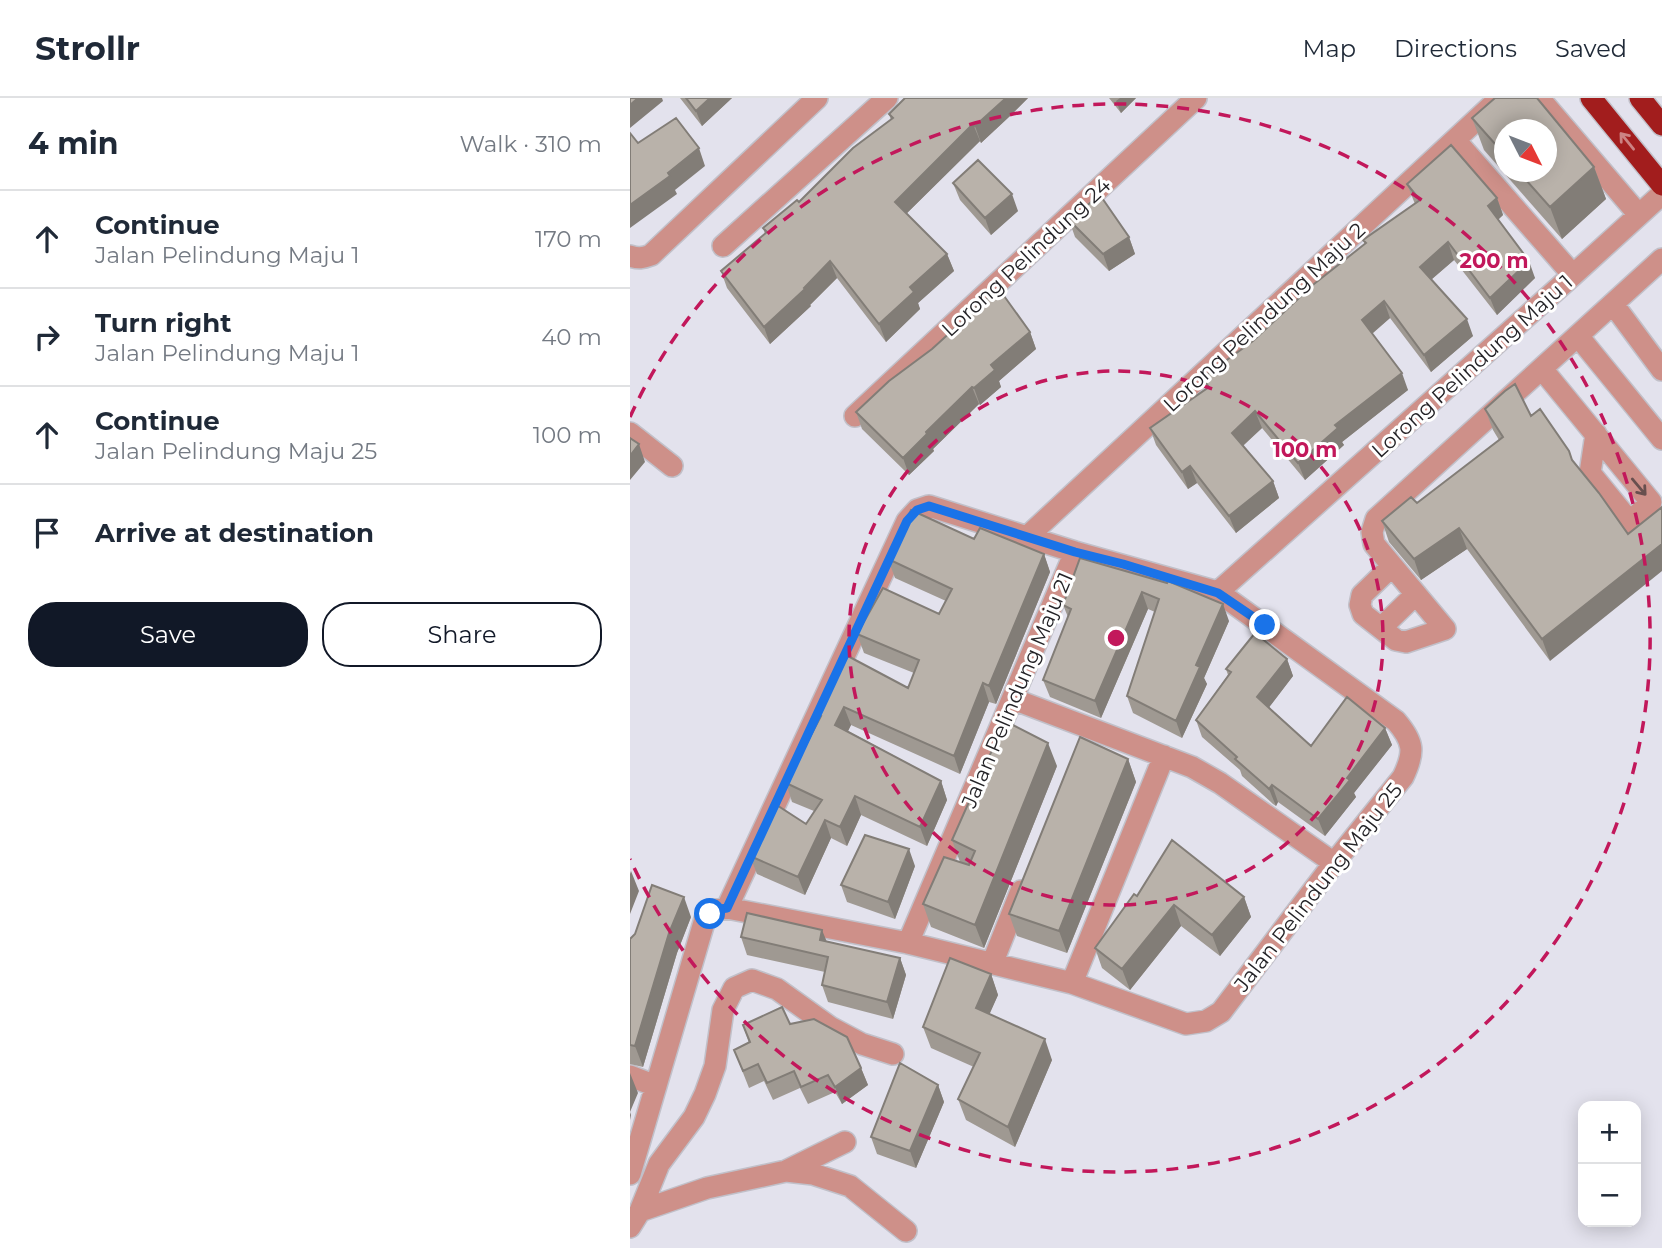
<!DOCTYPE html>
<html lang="en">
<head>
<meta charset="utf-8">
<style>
	body { margin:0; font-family:Montserrat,sans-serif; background:#f6f6f7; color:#1f2937 }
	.controls { position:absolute; right:21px; bottom:21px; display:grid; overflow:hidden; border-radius:14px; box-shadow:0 4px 18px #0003 }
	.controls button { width:63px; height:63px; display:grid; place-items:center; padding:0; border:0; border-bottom:2px solid #e0e1e3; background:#fff; color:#1f2937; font:35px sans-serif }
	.compass { position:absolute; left:864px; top:21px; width:63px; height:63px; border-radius:50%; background:#fff; box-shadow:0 4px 18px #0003; rotate:132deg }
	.stop { position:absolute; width:21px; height:21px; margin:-16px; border:5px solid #1a73e8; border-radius:50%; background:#fff }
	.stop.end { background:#1a73e8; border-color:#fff; box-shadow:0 2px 7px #0008 }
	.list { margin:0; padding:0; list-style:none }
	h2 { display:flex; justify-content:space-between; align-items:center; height:91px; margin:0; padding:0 28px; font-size:30px }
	h2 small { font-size:23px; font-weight:400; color:#747a83 }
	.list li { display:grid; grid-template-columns:46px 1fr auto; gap:21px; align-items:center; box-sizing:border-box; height:98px; padding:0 28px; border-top:2px solid #e0e1e3 }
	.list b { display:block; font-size:26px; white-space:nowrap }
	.list p { margin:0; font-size:23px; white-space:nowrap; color:#747a83 }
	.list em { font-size:23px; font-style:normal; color:#747a83 }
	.actions { display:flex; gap:14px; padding:21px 28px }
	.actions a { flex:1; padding:16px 0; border:2px solid #111827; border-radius:28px; text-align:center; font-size:24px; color:#111827 }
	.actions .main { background:#111827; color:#fff }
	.icon { flex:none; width:38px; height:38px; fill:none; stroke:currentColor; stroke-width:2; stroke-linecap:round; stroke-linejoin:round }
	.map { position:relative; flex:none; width:1032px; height:1150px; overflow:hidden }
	header { display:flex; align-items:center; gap:42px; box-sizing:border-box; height:98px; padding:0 35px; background:#fff; border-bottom:2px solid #e0e1e3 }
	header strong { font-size:33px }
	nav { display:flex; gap:38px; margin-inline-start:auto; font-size:24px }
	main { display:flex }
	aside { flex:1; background:#fff }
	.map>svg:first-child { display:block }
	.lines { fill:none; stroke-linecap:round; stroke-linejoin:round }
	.minor-casing { stroke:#c1c0c9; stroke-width:24 }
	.highway-casing { stroke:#c1c0c9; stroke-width:24 }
	.minor { stroke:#ce9089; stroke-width:21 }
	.highway { stroke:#a21d1d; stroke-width:21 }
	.wall { fill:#9f9992; fill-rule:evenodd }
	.shaded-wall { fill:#827d77 }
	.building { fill:#b9b2aa; stroke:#827d77; stroke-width:2 }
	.oneway { stroke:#cc8383 }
	.oneway2 { stroke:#684f4e }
	.route { stroke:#1a73e8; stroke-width:9 }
	.ring { fill:none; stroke:#c2185b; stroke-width:3.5; stroke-dasharray:12 9 }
	.labels { text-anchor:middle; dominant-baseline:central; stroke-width:6; stroke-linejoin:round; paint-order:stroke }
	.street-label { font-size:21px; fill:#242327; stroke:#fff }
	.centre { fill:#c2185b; stroke:#fff; stroke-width:3.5 }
	.ring-label { font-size:21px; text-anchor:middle; font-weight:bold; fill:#c2185b; stroke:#fff; stroke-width:6; stroke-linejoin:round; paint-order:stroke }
</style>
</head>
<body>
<header>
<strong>Strollr</strong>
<nav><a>Map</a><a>Directions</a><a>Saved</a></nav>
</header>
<main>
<aside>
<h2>4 min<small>Walk · 310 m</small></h2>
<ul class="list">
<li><svg class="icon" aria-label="ahead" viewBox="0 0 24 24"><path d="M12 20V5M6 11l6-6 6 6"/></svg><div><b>Continue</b><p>Jalan Pelindung Maju 1</p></div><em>170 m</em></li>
<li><svg class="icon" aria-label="right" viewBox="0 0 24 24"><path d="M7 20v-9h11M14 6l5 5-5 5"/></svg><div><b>Turn right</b><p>Jalan Pelindung Maju 1</p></div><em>40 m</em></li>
<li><svg class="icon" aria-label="ahead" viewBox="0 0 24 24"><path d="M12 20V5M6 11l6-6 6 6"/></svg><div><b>Continue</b><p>Jalan Pelindung Maju 25</p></div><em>100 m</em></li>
<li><svg class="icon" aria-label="arrive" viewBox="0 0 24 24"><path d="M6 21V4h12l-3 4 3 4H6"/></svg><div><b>Arrive at destination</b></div></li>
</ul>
<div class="actions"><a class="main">Save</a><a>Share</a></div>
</aside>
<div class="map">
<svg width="1032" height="1150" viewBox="0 0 1032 1150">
	<rect width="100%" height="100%" fill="#e3e2ed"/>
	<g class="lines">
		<g class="minor-casing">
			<path id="minor" d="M909,0L1009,117
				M825,42L943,177
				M93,148L257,0
				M0,158C8,161 13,160 21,157L187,0
				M983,206L1032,272
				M948,238L1032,341
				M912,271L1021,404L1000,424L960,375L966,336
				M225,318L566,0
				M0,335L42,368
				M397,439L870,0
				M762,468L732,497L730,507L733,516L766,542L776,544L815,531L744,446L742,434L746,421L1032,161
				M588,494L943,177L1032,96
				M751,530L786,496
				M383,601L562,669L590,685L704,765
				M278,845L445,454
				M362,866L391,793
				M442,885L534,658
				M0,978L26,988
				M156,1073L215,1044
				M0,1076L75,821L85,812L97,810L278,845L442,885L556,926L576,923L591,914L704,765L773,679C785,654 784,644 766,623L588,494L445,454L299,408L287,412L277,423L97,810
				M10,1113L77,1090L156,1073L183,1076L220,1088L276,1133
				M0,1129L10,1113L29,1066L64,1019L75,996L85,968L93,912L104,890L122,882L147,891L200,929L232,946L263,956"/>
		</g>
		<g class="highway-casing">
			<path id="highway" d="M961,0L1032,87
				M1010,0L1032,27"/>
		</g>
		<use href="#minor" class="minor"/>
		<use href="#highway" class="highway"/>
	</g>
	<path class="wall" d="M50,0H102L72,28Z
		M275,0H398L380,18L351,45L350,43L276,116L317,156L324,173L288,205L290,211L256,244L207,180L180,207L181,208L140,246L97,190L91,173L135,136L133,130L169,104L261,22L259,16Z
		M479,0H506L491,15Z
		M865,0H907L964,69L976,101L932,141L854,52L842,20ZM874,32H916V74H874Z
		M323,85L388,113L361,137L330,102Z
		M777,86L867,100L873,117L868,122L905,180L867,217L824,162L801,182L843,238L801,274L760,220L742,236L778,292L712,344L714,347L675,382L632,330L613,348L643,383L649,400L606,435L567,385L558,391L526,347L520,330L576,290L572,280L623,243L735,146L733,142L785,106Z
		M439,122L499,139L505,156L479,173L445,139Z
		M333,219L400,234L406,251L369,283L371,289L350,307L349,306L303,351L304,353L279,377L232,331L226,314L302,251L334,222Z
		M875,293L920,563L837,451L791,482L759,444L752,423L787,405L869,342L863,332L855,311Z
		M344,441L414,456L420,474L366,606L359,604L330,676L221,627L218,633L311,683L317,702L297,748L231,717L217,748L201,740L175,797L127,776L120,758L176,726L184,713L162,704L156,685L189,622L186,616L278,590L284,575L234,555L227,536L309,516L316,503L265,480L258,461Z
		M450,460L599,523L574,580L577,586L552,640L503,615L497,598L525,514L518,511L471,620L420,599L413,582L438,519L433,507Z
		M657,561L663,578L639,609L681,648L755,630L762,647L724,695L726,699L695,738L648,704L646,708L643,706L612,678L610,672L572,639L566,622L598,577L596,571Z
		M498,661L506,684L437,855L387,838L379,816Z
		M427,668L354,850L301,829L293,806L330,764L322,742Z
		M285,768L265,821L217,804L211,787Z
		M507,798L614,799L621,819L590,858L551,828L500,892L472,870L465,850Z
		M61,819L47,855L13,969L0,966V841Z
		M111,839L196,843L270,860L276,877L263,921L198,904L192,887L195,874L117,857Z
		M361,876L368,897L359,916L422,962L385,1049L336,1022L328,1001L344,969L301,950L293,929Z
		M160,926L231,970L238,987L212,1006L205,994L178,1006L170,990L143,1002L134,983L119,990L104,952L119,945L113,927Z
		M308,987L314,1004L286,1070L247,1056L241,1039Z"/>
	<path class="shaded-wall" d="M8,0H32L33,3L0,30V7Z
		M80,0H102L72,28L66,13Z
		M376,0H398L380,18L351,45L345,28Z
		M490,0H506L491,15L486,3Z
		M343,26L350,43L271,121L265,104Z
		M69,50L75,68L45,92L47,96L0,130V107Z
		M964,69L976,101L932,141L920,109Z
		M382,96L388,113L361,137L355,120Z
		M867,100L873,117L864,125L858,108Z
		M499,139L505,156L479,173L473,156Z
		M818,144L824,162L796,186L790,169Z
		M317,156L324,173L288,205L290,211L256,244L249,226L280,189Z
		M200,163L207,180L180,207L181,208L140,246L134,229Z
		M899,163L905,180L867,217L860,200Z
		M754,203L760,220L738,239L732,222Z
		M837,221L843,238L801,274L794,257Z
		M400,234L406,251L369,283L371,289L350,307L344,290L361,267Z
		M772,275L778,292L712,344L714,347L675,382L668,365L705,327Z
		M342,289L349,306L303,351L304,353L279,377L273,360L296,334Z
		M625,313L632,330L608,352L602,335Z
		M9,346L15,364L0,382V358Z
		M560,368L567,385L558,391L552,374Z
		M643,383L649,400L606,435L599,418Z
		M829,430L837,451L791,482L784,461Z
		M1032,446V473L920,563L912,541Z
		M414,456L420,474L366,606L359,588Z
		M512,494L518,511L471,620L465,603Z
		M593,506L599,523L574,580L577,586L552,640L546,623L566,567Z
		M657,561L663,578L634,616L627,599Z
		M353,585L359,604L330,676L324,658Z
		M214,609L221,627L212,645L205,627Z
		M755,630L762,647L724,695L726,699L695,738L688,721L717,680Z
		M418,645L427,668L354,850L345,827Z
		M498,661L506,684L437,855L429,833Z
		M311,683L317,702L297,748L290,729Z
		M642,687L648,704L646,708L639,691Z
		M225,698L231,717L217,748L210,729Z
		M195,722L201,740L175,797L168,779Z
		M279,751L285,768L265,821L258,804Z
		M1,773L9,793L0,816V776Z
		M54,799L61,819L47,855L13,969L5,948L39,835Z
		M614,799L621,819L590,858L582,837Z
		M544,807L551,828L500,892L492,871Z
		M192,832L199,849L190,842Z
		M270,860L276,877L263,921L257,904Z
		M361,876L368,897L353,931L346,910Z
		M415,941L422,962L385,1049L378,1029Z
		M231,970L238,987L212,1006L205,989Z
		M0,975L8,995L0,1014L1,1017L0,1022Z
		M308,987L314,1004L286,1070L280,1053Z"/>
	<path class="building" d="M0,0H8L0,7Z
		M56,0H80L66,13Z
		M275,0H376L345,28L343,26L265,104L317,156L280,189L284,194L249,226L200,163L174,190L175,191L134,229L91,173L137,134L133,130L167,102L169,104L223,50L263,20L259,16Z
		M865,0H907L964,69L920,109L889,74H916V32H874V56L842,20Z
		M46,20L69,50L38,75L40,78L0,107V35L8,45Z
		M821,47L867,100L858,108L899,163L860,200L818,144L790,169L837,221L794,257L754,203L732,222L772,275L705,327L708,330L668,365L625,313L602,335L643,383L599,418L560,368L552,374L520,330L579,289L572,280L623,243L684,186L736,145L733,142L790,102L777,86Z
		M348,62L382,96L355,120L323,85Z
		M470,97L499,139L473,156L439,122Z
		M369,191L400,234L361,267L365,272L344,290L342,289L296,334L297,336L273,360L226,314L259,283L302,251L335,221L333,219Z
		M885,286L901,318L910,311L939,353L942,362L969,395L998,436L1032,409V446L912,541L829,430L784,461L752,423L781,399L787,405L873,339L855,311L875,293Z
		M0,340L9,346L0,358Z
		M281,412L344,441L350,430L414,456L359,588L353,585L324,658L214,609L205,627L311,683L290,729L225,698L210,729L195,722L168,779L120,758L145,706L176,726L192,702L156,685L191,618L186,616L214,556L278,590L289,562L227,536L253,490L309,516L322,491L258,461Z
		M450,460L537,485L538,483L593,506L566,567L570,569L546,623L497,598L529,501L512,494L465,603L413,582L441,511L433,507Z
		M625,535L657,561L627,599L681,648L717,599L755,630L717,680L720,682L688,721L642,687L639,691L637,689L605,661L607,659L566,622L601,574L596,571Z
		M375,623L418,645L345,827L293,806L314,759L339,767L345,753L322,742Z
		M450,639L498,661L429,833L379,816Z
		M235,737L279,751L258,804L211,787Z
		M542,742L614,799L582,837L544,807L492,871L465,850L504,796L507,798Z
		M22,787L54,799L39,835L5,948L0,947V841L5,836Z
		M117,815L192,832L190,842L270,860L257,904L192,887L198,859L111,839Z
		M320,860L361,876L346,910L415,941L378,1029L328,1001L350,955L293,929Z
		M152,909L160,926L184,921L217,939L231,970L205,989L198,977L171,989L164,973L137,985L128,966L113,973L104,952L120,944L113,927Z
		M270,965L308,987L280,1053L241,1039Z"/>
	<defs><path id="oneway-shaft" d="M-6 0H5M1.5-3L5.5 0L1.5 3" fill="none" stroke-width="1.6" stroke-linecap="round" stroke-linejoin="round" transform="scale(1.75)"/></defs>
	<use class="oneway" href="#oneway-shaft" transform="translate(997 43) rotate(-129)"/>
	<use class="oneway2" href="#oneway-shaft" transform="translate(1009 389) rotate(50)"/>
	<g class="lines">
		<path class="route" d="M80,816L85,812L97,810L277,423L287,412L299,408L445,454L493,466L588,495L635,527"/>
	</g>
	<g class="ring">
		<circle cx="486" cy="540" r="267"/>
		<path d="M0 319A534 534 0 1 1 0 761"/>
	</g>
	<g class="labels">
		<g class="street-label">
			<text transform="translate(396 159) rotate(-43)">Lorong Pelindung 24</text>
			<text transform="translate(634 219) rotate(-43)">Lorong Pelindung Maju 2</text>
			<text transform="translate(842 268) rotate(-42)">Lorong Pelindung Maju 1</text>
			<text transform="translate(387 592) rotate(-67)">Jalan Pelindung Maju 21</text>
			<text transform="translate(688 789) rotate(-52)">Jalan Pelindung Maju 25</text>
		</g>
	</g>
	<circle cx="486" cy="540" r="10" class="centre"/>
	<g class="ring-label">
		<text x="864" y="170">200 m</text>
		<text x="675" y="359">100 m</text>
	</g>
</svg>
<div class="controls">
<button>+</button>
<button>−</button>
</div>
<svg class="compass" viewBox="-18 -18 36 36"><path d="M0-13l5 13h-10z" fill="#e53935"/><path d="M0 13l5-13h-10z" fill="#747a83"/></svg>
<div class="stop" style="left:80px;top:816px"></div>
<div class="stop end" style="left:635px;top:527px"></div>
</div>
</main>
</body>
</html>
